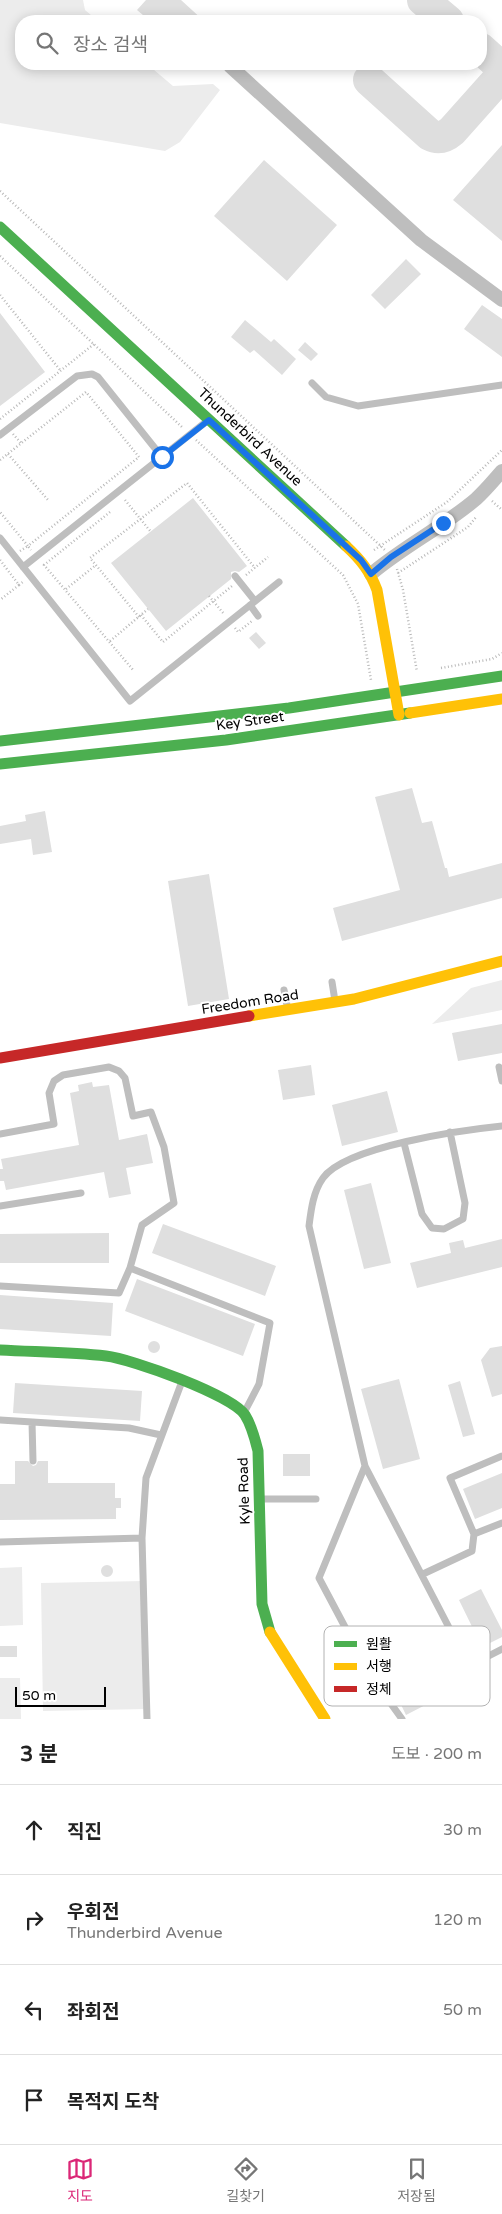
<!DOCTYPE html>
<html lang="ko">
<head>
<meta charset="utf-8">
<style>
	body { margin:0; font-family:"Varela Round","Noto Sans KR",sans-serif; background:#f6f6f6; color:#222 }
	.scale { position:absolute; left:15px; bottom:12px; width:91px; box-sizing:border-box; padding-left:5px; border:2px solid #000; border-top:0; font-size:14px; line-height:18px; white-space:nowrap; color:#000; -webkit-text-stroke:4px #fff; paint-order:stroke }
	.stop { position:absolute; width:15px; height:15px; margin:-11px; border:4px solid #1a73e8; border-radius:50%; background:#fff }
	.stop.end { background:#1a73e8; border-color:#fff; box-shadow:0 1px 5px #0008 }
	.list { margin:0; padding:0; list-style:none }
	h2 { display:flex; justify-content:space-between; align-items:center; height:65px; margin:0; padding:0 20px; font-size:21px }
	h2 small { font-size:16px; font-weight:400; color:#767676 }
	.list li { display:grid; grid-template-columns:32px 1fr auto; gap:15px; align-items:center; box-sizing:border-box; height:90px; padding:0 20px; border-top:1px solid #e0e0e0 }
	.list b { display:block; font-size:19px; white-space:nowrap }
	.list p { margin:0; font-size:16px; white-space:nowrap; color:#767676 }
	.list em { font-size:16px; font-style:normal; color:#767676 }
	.icon { flex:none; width:28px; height:28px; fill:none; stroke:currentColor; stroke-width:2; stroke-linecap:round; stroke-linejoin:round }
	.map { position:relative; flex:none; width:502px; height:1719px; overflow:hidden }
	.search { position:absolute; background:#fff; box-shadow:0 2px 12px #0003; left:15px; right:15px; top:15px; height:55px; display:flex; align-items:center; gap:12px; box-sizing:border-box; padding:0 18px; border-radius:20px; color:#767676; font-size:19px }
	.sheet { height:425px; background:#fff }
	nav { display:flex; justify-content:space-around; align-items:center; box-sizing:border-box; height:70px; border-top:1px solid #e0e0e0; background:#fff; font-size:14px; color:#767676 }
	nav a { display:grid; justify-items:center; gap:2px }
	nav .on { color:#db2777 }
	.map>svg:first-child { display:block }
	.green { fill:#ececec }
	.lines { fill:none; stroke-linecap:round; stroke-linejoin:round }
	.taxiway { stroke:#dedede; stroke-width:32 }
	.building { fill:#dfdfdf }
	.path { stroke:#b9b9b9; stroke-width:2.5; stroke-dasharray:1 2.5; stroke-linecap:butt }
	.lane { stroke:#bebebe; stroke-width:7 }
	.street { stroke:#bebebe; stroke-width:14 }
	.fast { stroke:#4caf50; stroke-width:11 }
	.slow { stroke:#ffc107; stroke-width:11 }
	.jam { stroke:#c62828; stroke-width:11 }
	.route { stroke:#1a73e8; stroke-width:6 }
	.labels { text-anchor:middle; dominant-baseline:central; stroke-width:4; stroke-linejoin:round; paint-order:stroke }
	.street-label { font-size:14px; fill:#000; stroke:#fff }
	.key { fill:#fff; stroke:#b2b2b2; stroke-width:1 }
	.key-label { font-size:14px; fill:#000 }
</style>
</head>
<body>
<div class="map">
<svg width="502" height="1719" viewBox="0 0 502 1719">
	<rect width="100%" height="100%" fill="#fff"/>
	<path class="green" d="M0,0H83L85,10L98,21H21V64H147L173,86L213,84L220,90L180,142L165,151L0,123Z
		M502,980V1010L432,1024L471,988Z
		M22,1567L23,1625L0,1626V1568Z
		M144,1581L146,1709L43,1711L41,1583Z
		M0,1678H20L21,1719H0Z"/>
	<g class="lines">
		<path class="taxiway" d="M423,0L448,21
			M481,49L502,68
			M369,80L430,135C438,139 445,137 452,131L502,75"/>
	</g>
	<path class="building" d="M146,0H181L204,21H150L137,10Z
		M502,145V241L453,200Z
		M264,160L337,225L287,281L214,216Z
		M406,259L421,274L385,309L371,295Z
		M482,305L502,319V357L464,329Z
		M0,313L45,372L0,406Z
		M245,320L271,342L274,339L296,359L282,375L254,350L250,353L231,337Z
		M305,342L318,354L311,361L298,350Z
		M193,498L247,566L239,572L235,571L231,572V579L166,631L111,563Z
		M256,632L266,643L259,649L249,638Z
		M412,788L422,823L432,821L445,868H447L449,877L502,863V898L342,941L333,908L400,890L375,797Z
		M45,811L52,852L33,855L31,839L0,844V826L26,821L25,815Z
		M209,874L229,999L188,1006L168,881Z
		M502,1024V1053L458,1061L452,1033Z
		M311,1065L315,1095L283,1100L278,1070Z
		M92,1082L93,1087L109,1085L119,1140L147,1134L153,1163L126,1168L131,1194L109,1198L104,1172L6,1190L4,1181H0V1169H3L1,1159L79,1145L70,1093L79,1091L78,1085Z
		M387,1091L398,1132L342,1146L332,1105Z
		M371,1183L391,1263L364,1269L344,1190Z
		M163,1224L276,1266L265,1296L152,1253Z
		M109,1233V1263H0V1234Z
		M502,1239V1267L417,1288L410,1263L451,1253L449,1243L463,1240L465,1248Z
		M137,1279L255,1324L243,1356L125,1311Z
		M0,1295L113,1303L111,1336L0,1329Z
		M148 1347a6 6 0 1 1 12 0a6 6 0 1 1-12 0Z
		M502,1346V1394L492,1397L481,1360L490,1348Z
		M399,1379L420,1459L383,1469L361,1389Z
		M460,1381L475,1434L463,1437L448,1385Z
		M15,1383L142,1391L140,1421L13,1413Z
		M283,1454H310V1476H283Z
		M15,1461H28L33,1466L36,1465L38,1461H48V1483H115V1498H121V1508H116V1519L0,1520V1484H15Z
		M502,1473V1508L475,1519L463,1489Z
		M101 1571a6 6 0 1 1 12 0a6 6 0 1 1-12 0Z
		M481,1589L502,1630V1637L482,1647L459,1600Z
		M403,1627L439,1698L406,1715L371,1643Z
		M0,1646H17V1657H0Z"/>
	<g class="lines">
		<path class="path" d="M0,191L385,550
			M0,256L183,428
			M0,295L60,370
			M0,419L94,344
			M13,434L21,443
			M196,440L343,575L358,604L371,680
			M8,454L48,500
			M0,460L86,392L139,457L28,546L0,512
			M125,500L151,532
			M492,501L502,510
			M110,512L44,565L134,671
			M374,550L447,502L502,450
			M20,551L28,546L31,550
			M0,560L19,585L0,600
			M397,569L403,590L417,672
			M398,573L468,527L477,516
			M246,575L268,557
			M19,585L24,581
			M66,589L96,565
			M209,596L224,614
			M141,615L163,642L232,586
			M139,617L90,558L187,483L255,568
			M235,628L238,632L252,621
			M110,641L148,609
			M441,668L492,659L502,653"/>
		<path class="lane" d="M312,383L326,397L358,406L502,385
			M0,435L77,376L92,374L98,377L162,457
			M0,538L130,701L279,582
			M23,567L207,421
			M235,576L255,601
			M250,605L258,616
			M332,982L335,1001
			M284,990L288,1010
			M499,1067L502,1081
			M502,1126C463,1130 346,1146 323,1178C313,1192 311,1210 309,1226L365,1466L469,1666L502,1649
			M0,1134L54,1124L49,1093L54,1081L63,1075L109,1067L119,1071L125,1078L133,1116L151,1112L164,1147L174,1203L142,1225L130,1268
			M404,1143L422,1214L432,1228L444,1229L463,1219L465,1203L450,1132
			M0,1206L81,1193
			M0,1286L119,1293L130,1268L270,1323L259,1384L245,1411
			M0,1420L129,1428L161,1435
			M32,1422L33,1461
			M365,1466L319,1578L371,1676L402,1719
			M262,1499H316
			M474,1534L450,1478L502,1456
			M0,1542L142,1538
			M423,1574L472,1551L474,1534L502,1523
			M147,1719L142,1538L146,1478L181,1384"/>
		<path class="street" d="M230,66L421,240L502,300
			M371,574C404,546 443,527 476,499C485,491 494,480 502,471"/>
		<path class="fast" d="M0,227L346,546
			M0,741L289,708L502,676
			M0,764L226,740L410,713
			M0,1350C35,1352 71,1352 106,1356C132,1359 232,1395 245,1415C252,1426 255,1439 258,1451L262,1604L270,1632"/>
		<path class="slow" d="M346,546C360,559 370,571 377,590L399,715
			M410,713L502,699
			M249,1016L354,999L502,961
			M270,1632L325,1719"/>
		<path class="jam" d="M0,1058L249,1016"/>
	</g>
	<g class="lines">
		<path class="route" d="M162,457L209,420L361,560L371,574L391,557L443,523"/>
	</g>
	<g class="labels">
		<g class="street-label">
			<text transform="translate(250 437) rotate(43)">Thunderbird Avenue</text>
			<text transform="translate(250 721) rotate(-8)">Key Street</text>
			<text transform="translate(250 1002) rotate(-9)">Freedom Road</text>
			<text transform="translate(244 1491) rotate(-92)">Kyle Road</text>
		</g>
	</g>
	<rect x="324" y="1626" width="166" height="80" rx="8" class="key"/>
	<rect x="334" y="1641" width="23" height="6" fill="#4caf50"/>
	<rect x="334" y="1663" width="23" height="7" fill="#ffc107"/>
	<rect x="334" y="1686" width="23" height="6" fill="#c62828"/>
	<g class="key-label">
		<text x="366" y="1649">원활</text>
		<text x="366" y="1671">서행</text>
		<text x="366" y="1694">정체</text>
	</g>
</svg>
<div class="scale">50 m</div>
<div class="stop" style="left:162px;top:457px"></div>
<div class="stop end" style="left:443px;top:523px"></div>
<div class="search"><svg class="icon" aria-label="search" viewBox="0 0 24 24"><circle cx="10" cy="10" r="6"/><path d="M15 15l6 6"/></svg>장소 검색</div>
</div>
<section class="sheet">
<h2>3 분<small>도보 · 200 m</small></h2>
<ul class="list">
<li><svg class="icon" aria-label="ahead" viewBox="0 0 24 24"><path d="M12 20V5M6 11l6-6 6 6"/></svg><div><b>직진</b></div><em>30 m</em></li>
<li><svg class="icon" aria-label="right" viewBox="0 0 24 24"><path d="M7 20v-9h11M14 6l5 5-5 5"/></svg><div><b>우회전</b><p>Thunderbird Avenue</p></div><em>120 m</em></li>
<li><svg class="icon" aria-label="left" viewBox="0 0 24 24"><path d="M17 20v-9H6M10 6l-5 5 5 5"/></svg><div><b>좌회전</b></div><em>50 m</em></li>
<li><svg class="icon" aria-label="arrive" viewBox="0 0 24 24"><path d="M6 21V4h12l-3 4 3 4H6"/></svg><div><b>목적지 도착</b></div></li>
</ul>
</section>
<nav>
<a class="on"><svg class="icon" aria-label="map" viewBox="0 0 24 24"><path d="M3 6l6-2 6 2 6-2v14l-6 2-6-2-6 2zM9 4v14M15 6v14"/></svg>지도</a>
<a><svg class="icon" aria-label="directions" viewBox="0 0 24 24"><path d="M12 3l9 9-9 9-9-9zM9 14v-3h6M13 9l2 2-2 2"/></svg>길찾기</a>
<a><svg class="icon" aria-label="saved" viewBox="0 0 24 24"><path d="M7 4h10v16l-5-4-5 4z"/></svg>저장됨</a>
</nav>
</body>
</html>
